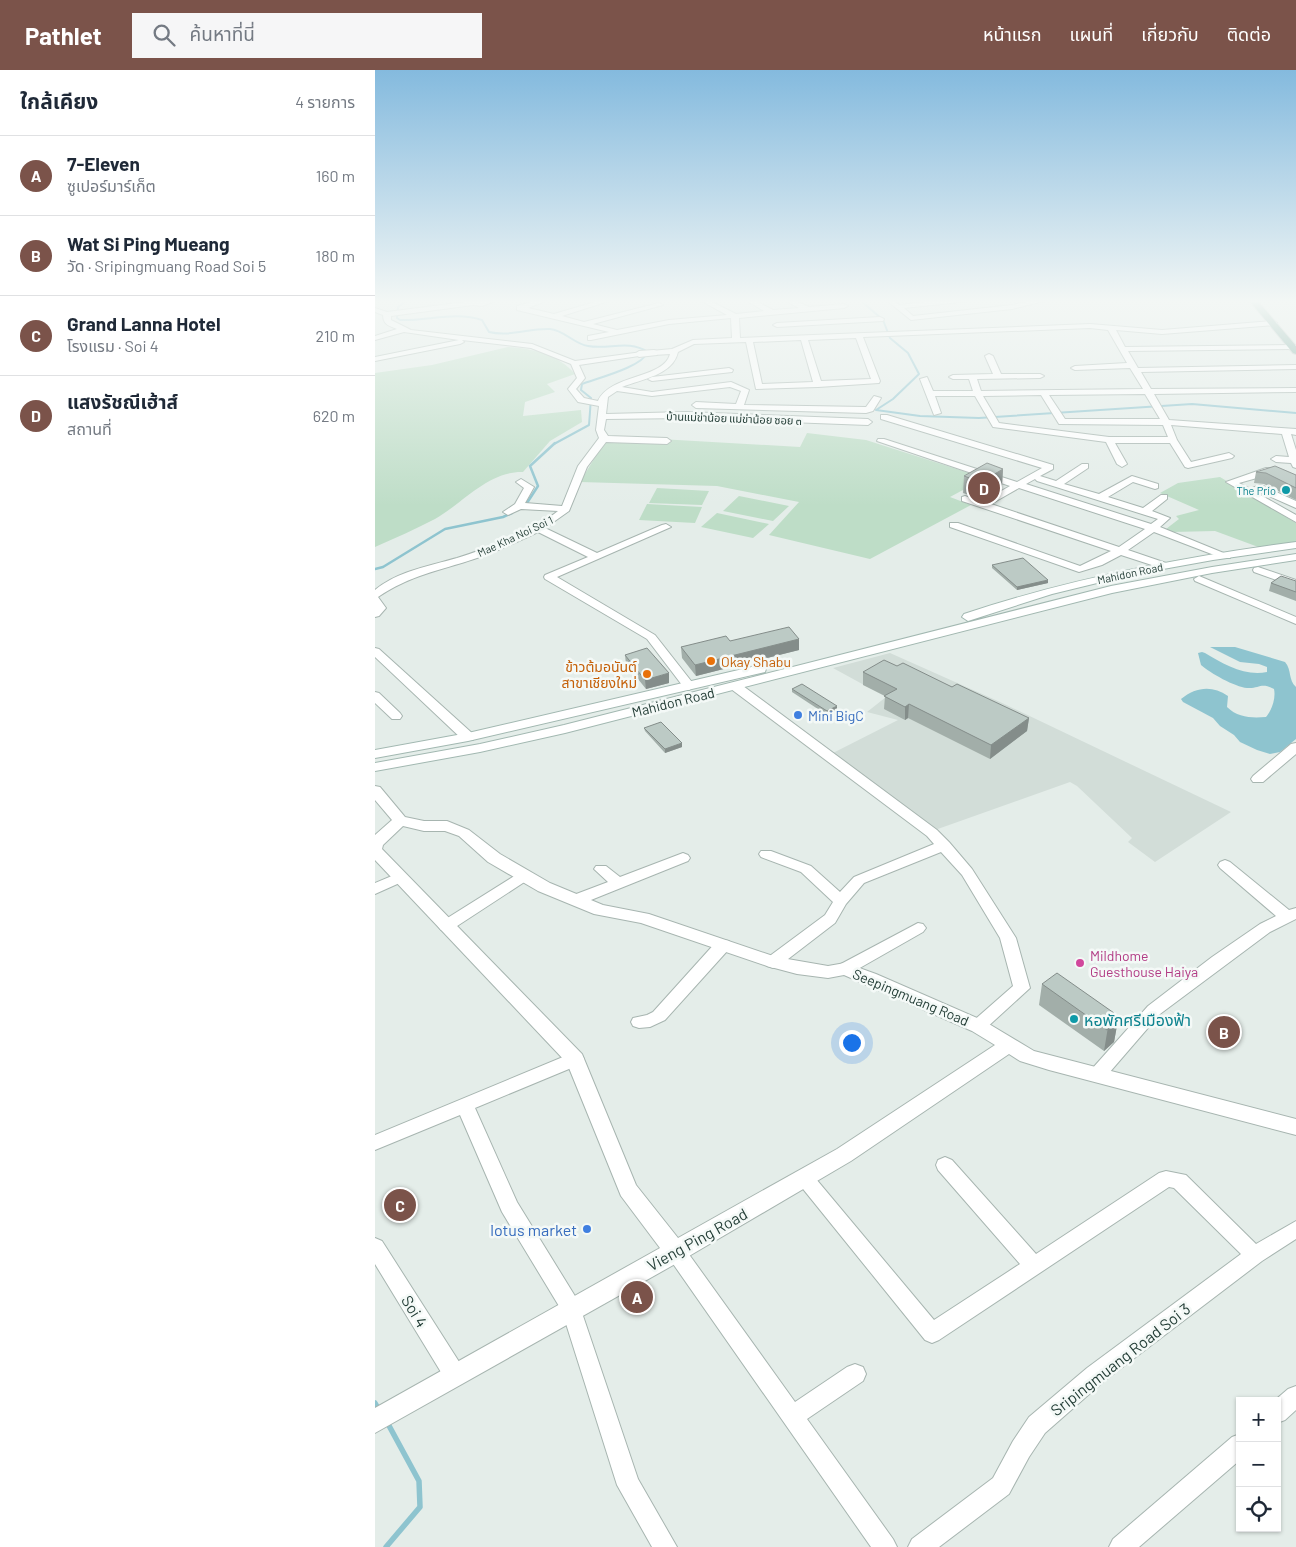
<!DOCTYPE html>
<html lang="th">
<head>
<meta charset="utf-8">
<style>
	body { margin:0; font-family:Barlow,"Noto Sans Thai",sans-serif; background:#f6f6f7; color:#1f2937 }
	.controls { position:absolute; right:15px; bottom:15px; display:grid; overflow:hidden; border-radius:0px; box-shadow:0 1px 4px #0004 }
	.controls button { width:45px; height:45px; display:grid; place-items:center; padding:0; border:0; border-bottom:1px solid #e0e1e3; background:#fff; color:#1f2937; font:25px sans-serif }
	.you { position:absolute; left:476px; top:972px; width:18px; height:18px; margin:-12px; border:4px solid #fff; border-radius:50%; background:#1a73e8; box-shadow:0 0 0 8px #1a73e833 }
	.badge { display:grid; place-items:center; width:32px; height:32px; border-radius:50%; background:#7b534a; color:#fff; font-size:16px; font-weight:700 }
	.pin { position:absolute; translate:-50% -50%; border:2px solid #fff; box-shadow:0 1px 5px #0006 }
	.list { margin:0; padding:0; list-style:none }
	h2 { display:flex; justify-content:space-between; align-items:center; height:65px; margin:0; padding:0 20px; font-size:21px }
	h2 small { font-size:16px; font-weight:400; color:#747a83 }
	.list li { display:grid; grid-template-columns:32px 1fr auto; gap:15px; align-items:center; box-sizing:border-box; height:80px; padding:0 20px; border-top:1px solid #e0e1e3 }
	.list b { display:block; font-size:19px; white-space:nowrap }
	.list p { margin:0; font-size:16px; white-space:nowrap; color:#747a83 }
	.list em { font-size:16px; font-style:normal; color:#747a83 }
	.icon { flex:none; width:28px; height:28px; fill:none; stroke:currentColor; stroke-width:2; stroke-linecap:round; stroke-linejoin:round }
	.map { position:relative; flex:none; width:921px; height:1477px; overflow:hidden }
	header { display:flex; align-items:center; gap:30px; box-sizing:border-box; height:70px; padding:0 25px; background:#7b534a; color:#fff }
	header strong { font-size:24px }
	nav { display:flex; gap:28px; margin-inline-start:auto; font-size:18px }
	.search { width:350px; height:45px; background:#f6f6f7; display:flex; align-items:center; gap:12px; box-sizing:border-box; padding:0 18px; border-radius:0px; color:#747a83; font-size:19px }
	main { display:flex }
	aside { flex:1; background:#fff }
	.map>svg:first-child { display:block }
	.built { fill:#d2ddd8 }
	.green { fill:#beddc7 }
	.water { fill:#8ec4cf }
	.lines { fill:none; stroke-linecap:round; stroke-linejoin:round }
	.stream-far2 { stroke:#8ec4cf; stroke-width:2 }
	.stream-far1 { stroke:#8ec4cf; stroke-width:2.5 }
	.stream { stroke:#8ec4cf; stroke-width:5.5 }
	.minor-casing { stroke:#a7b5b0; stroke-width:2 }
	.tertiary-casing { stroke:#a7b5b0; stroke-width:2 }
	.secondary-casing { stroke:#a2b8b1; stroke-width:2 }
	.primary-casing { stroke:#c2c9c7; stroke-width:2 }
	.minor { fill:#fff; fill-rule:evenodd }
	.tertiary { fill:#fff; fill-rule:evenodd }
	.secondary { fill:#fff; fill-rule:evenodd }
	.primary { fill:#6aa093; fill-rule:evenodd }
	.wall { fill:#a2aea9 }
	.shaded-wall { fill:#848d8a }
	.building { fill:#bccac5; stroke:#848d8a }
	.culture-dot { fill:#0f9aa8; stroke:#f4f9f7; stroke-width:2 }
	.food-dot { fill:#e8710a; stroke:#f4f9f7; stroke-width:2 }
	.shop-dot { fill:#3f7fe0; stroke:#f4f9f7; stroke-width:2 }
	.hotel-dot { fill:#d1479c; stroke:#f4f9f7; stroke-width:2 }
	.labels { text-anchor:middle; dominant-baseline:central; stroke-width:5; stroke-linejoin:round; paint-order:stroke }
	.far-street-label { font-size:11px; fill:#243e37; stroke:#f4f9f7 }
	.far-culture-label { font-size:11px; fill:#0d838f; stroke:#f4f9f7; text-anchor:end }
	.food-label { font-size:14px; fill:#c56008; stroke:#f4f9f7; text-anchor:start }
	.street-label { font-size:14px; fill:#243e37; stroke:#f4f9f7 }
	.shop-label { font-size:14px; fill:#366cbe; stroke:#f4f9f7; text-anchor:start }
	.hotel-label { font-size:14px; fill:#b23c85; stroke:#f4f9f7; text-anchor:start }
	.near-culture-label { font-size:16px; fill:#0d838f; stroke:#f4f9f7; text-anchor:start }
	.near-shop-label { font-size:16px; fill:#366cbe; stroke:#f4f9f7; text-anchor:end }
	.near-street-label { font-size:16px; fill:#243e37; stroke:#f4f9f7 }
</style>
</head>
<body>
<header>
<strong>Pathlet</strong>
<div class="search"><svg class="icon" aria-label="search" viewBox="0 0 24 24"><circle cx="10" cy="10" r="6"/><path d="M15 15l6 6"/></svg>ค้นหาที่นี่</div>
<nav><a>หน้าแรก</a><a>แผนที่</a><a>เกี่ยวกับ</a><a>ติดต่อ</a></nav>
</header>
<main>
<aside>
<h2>ใกล้เคียง<small>4 รายการ</small></h2>
<ul class="list">
<li><span class="badge">A</span><div><b>7-Eleven</b><p>ซูเปอร์มาร์เก็ต</p></div><em>160 m</em></li>
<li><span class="badge">B</span><div><b>Wat Si Ping Mueang</b><p>วัด · Sripingmuang Road Soi 5</p></div><em>180 m</em></li>
<li><span class="badge">C</span><div><b>Grand Lanna Hotel</b><p>โรงแรม · Soi 4</p></div><em>210 m</em></li>
<li><span class="badge">D</span><div><b>แสงรัชณีเฮ้าส์</b><p>สถานที่</p></div><em>620 m</em></li>
</ul>
</aside>
<div class="map">
<svg width="921" height="1477" viewBox="0 0 921 1477">
	<rect width="100%" height="100%" fill="#e4ede9"/>
	<path class="built" d="M515,583L625,632L856,742L780,792L753,772L757,768L702,716L695,712L560,760L456,684L523,650L492,642L511,627L458,598Z"/>
	<path class="green" d="M133,277C158,278 184,285 200,304L172,314L180,322L150,332L148,346L206,340L207,352L175,371L148,402C113,401 88,433 60,449C41,459 20,468 0,477V303L57,295Z
		M432,363L491,370L610,408L575,427L596,435L495,489L394,465L424,432L342,416L205,412L233,366L425,377Z
		M845,407L921,453V473L886,478L840,461L797,462L791,459L804,449L801,446L824,440L785,423L803,413Z
		M282,418L334,421L327,435L274,433Z
		M364,426L414,436L398,451L348,441Z
		M272,434L327,437L320,453L264,450Z
		M342,443L394,454L378,468L326,457Z"/>
	<path class="water" d="M835,577H860L910,592C917,600 913,610 921,617V669L905,682L895,684L882,680L865,672L859,665L845,656L838,648L808,632L806,629C821,617 837,615 853,626L852,637C863,648 877,648 891,647C897,640 901,628 899,619C886,612 884,619 872,618C860,617 835,603 826,595L823,583L827,582L830,583C848,594 871,607 892,602V597L884,594L865,592Z"/>
	<g class="lines">
		<path class="stream-far2" d="M34,229L23,237L22,248L25,250C52,251 81,241 107,250L114,262C135,267 154,258 175,259C189,260 199,274 213,276C234,280 253,269 273,282C267,297 223,308 207,314L206,320L216,328L214,355L179,374
			M484,229L508,250L515,268L533,283L544,304L518,329L501,340
			M501,340L545,346L604,348L817,334L921,343"/>
		<path class="stream-far1" d="M150,436L163,416L155,396L180,373
			M0,499L8,497L70,459L128,447L137,443"/>
		<path class="stream" d="M0,1333L4,1340
			M11,1477L45,1437L44,1411L12,1352"/>
		<g class="minor-casing">
			<path id="minor" d="M115,229H125L107,236L98,235L16,246V250L36,260L157,274L200,291L267,282V286H264L204,295L210,308L201,319L209,328L223,331C235,304 289,309 295,284L279,285L275,283L276,281L297,279L318,270L357,268L356,248L294,254L216,270H213V266L234,262L142,240V236L166,229H176L153,238L179,244L230,229H240L187,246L209,252L284,233L288,235L218,254L242,260L294,250L352,245L323,229H331L361,244L389,241L369,229H377L398,240L424,238L407,229H416L434,237L469,234L473,236L469,238L364,248L365,268L715,254L787,260L898,251L902,253L901,255L787,264L741,260L750,277L921,275V279H918L753,281L763,298L921,295V299L766,302L776,319L921,318V322L779,324L794,350L921,359V365L916,364L921,380V398L918,397L916,393L901,392L896,389L901,386L914,387L907,364L796,355L802,370L816,392L854,383L859,386L857,388L813,398L810,397L795,373H740L752,394L747,397L742,394L731,372L618,357L600,326H560L566,343L559,345L545,309L552,307L558,321H598L594,309H578L574,307L578,305L618,304L610,286L614,284L618,286L626,304H665L669,306L665,308L602,309L606,321L768,319L755,298L700,300L696,298L700,296L752,293L733,260L715,258L488,267L505,311L504,313L443,317L381,319L371,272L319,274L303,282C298,305 267,309 247,317L277,322L356,312L374,320L369,335L491,337L499,326L506,328L498,341L491,343L321,338L317,335L321,332L361,334L366,321L355,317L277,326L242,321L233,327L231,344L311,342L493,349L497,352L493,355L311,348L231,349L229,360L233,366L292,368L296,371L292,374L231,372L212,397L194,441L170,458L222,483L287,455L291,454L296,457L182,507L280,565L320,616L314,620L310,619L272,569L170,509L169,507L170,505L213,487L163,462C142,472 121,482 99,489C63,501 36,505 3,527L11,538L4,546L0,547V520C23,501 54,496 82,488C111,479 159,460 183,441L146,439L133,445L128,442L140,434L149,418L141,412L146,409L159,417L150,433L187,436L203,396L224,368L221,360L224,336L203,332L193,319L202,308L196,294L156,278L87,270L89,272L85,274L0,291V287L84,270L29,262L0,270V266L22,259C15,256 8,255 8,245L0,242V238L12,242L98,231L107,232ZM481,268L496,309L446,311L433,270ZM426,270L438,312L387,314L378,272ZM770,324L785,349H690L674,325ZM666,325L684,354L788,355L793,367H734L624,353L608,326Z
				M510,229H517L524,235L576,229H598L595,231L529,238L538,246L637,235L665,229H677L637,239L536,250Z
				M505,247L509,249L508,251L402,257L398,255L402,253Z
				M354,298L358,300L357,302L277,311L273,309L277,307Z
				M506,345H512L678,395V399L665,406L681,411L707,394H713V398L689,414L724,424L757,406L783,414V418L780,419L758,412L733,427L768,438L786,425H792V429L777,441L795,448L785,457L856,486L855,488H847L779,462L753,480L794,494L795,496L794,498H786L746,485L727,495L704,502L575,457V453H583L705,496L736,481L587,431V427L590,426L607,432L635,416L502,371L503,369H509L642,412L667,398L506,349ZM660,409L662,411L783,449L776,454L651,414ZM644,418L770,459L744,477L616,434Z
				M891,398L901,399L921,408V415L896,404L864,413L875,419L885,415L888,416L921,431V438L885,422L882,423L921,445V452L851,412Z
				M883,497L921,510V517L879,502L878,500L879,498Z
				M824,506L921,547V554L820,511L819,509Z
				M0,578L4,579L98,664L99,667L98,670H88L0,587Z
				M360,612L364,613L562,760L574,772L597,799L641,868L655,918L609,960L603,962L597,960L595,956L597,952L638,916L625,868L587,805L566,782L489,813L471,834L460,853L404,896L398,898L392,896L390,892L392,888L450,845L458,832L426,802L386,787L384,784L386,781H396L436,796L465,822L479,807L559,774L552,766L356,619L354,616Z
				M0,622L4,623L25,643L27,646L25,649H17L0,633Z
				M921,673V684L888,712H878L876,709L878,706L916,674Z
				M308,783L313,785L315,788L313,791L206,834H196L194,830L196,826L233,812L219,799L221,796H231L245,807Z
				M850,790L855,792L914,840L921,838V849L895,862L785,944L728,1010L722,1012L716,1010L713,1005L716,1000L773,936L837,887L885,854L901,846L845,798L843,795L845,792Z
				M149,801L154,803L156,806L154,809L76,860L71,861L66,860L63,856L66,852L144,803Z
				M24,803L29,805L31,808L29,811L0,824V813Z
				M543,853L548,854L551,858L548,862L476,903L470,905L464,903L462,899L464,895Z
				M348,870L354,871L356,875L354,879L290,950L275,957L264,958L258,956L256,952L258,948L272,945L278,942L342,871Z
				M200,982L206,984L209,989L206,994L100,1038L142,1132L203,1231L263,1409L302,1477H277L242,1415L187,1241L127,1142L85,1045L0,1080V1065Z
				M570,1087L577,1090L661,1184L784,1103L791,1101L811,1105L881,1174L921,1151V1169L887,1191L728,1312L670,1363L654,1387L634,1424L564,1477H533L537,1469L618,1408L638,1371L654,1347L712,1298L866,1184L799,1118L794,1117L564,1270L557,1273L550,1270L420,1109L422,1103L429,1101L436,1103L559,1250L645,1194L563,1100L561,1095L563,1090Z
				M0,1168L7,1171L88,1298L91,1305L88,1312L80,1315L72,1312L0,1194Z
				M301,1173L308,1176L420,1332L472,1297L480,1294L488,1297L491,1304L488,1311L432,1349L518,1469L522,1477H496L294,1188L291,1182L294,1176Z
				M921,1316V1340L910,1350L902,1353V1331H899L913,1319Z
				M865,1364V1390L764,1477H734L738,1469L857,1367Z"/>
		</g>
		<g class="tertiary-casing">
			<path id="tertiary" d="M279,280L282,281V285L264,287L260,284L264,281Z
				M0,716L5,717L30,747L49,751H72L94,760L125,784L175,813L228,835L274,844L401,887L453,896L470,893L476,895L501,904L609,951L659,981L921,1049V1065L674,1000L645,991L634,984L476,1091L309,1189L0,1363V1338L285,1178L246,1126L192,993L0,790V765L17,750L0,730ZM28,756L49,761H70L84,766L113,792L163,821L219,844L266,853L392,896L422,904L453,908L469,905L597,961L620,975L462,1079L303,1168L261,1115L207,984L7,779L8,775Z"/>
		</g>
		<g class="secondary-casing">
			<path id="secondary" d="M921,472V478L838,490L755,505L677,524L593,551L587,547L589,544C697,508 808,487 921,472Z
				M921,484V490L837,503L737,523L190,663L105,682L0,701V693L105,674L189,655L736,516L837,497Z
				M385,595L390,596L391,599L390,602L93,671L0,688V680L93,663Z"/>
		</g>
		<g class="primary-casing">
			<path id="primary" d="M873,229H881L921,276V284L918,283Z"/>
		</g>
		<use href="#minor" class="minor"/>
		<use href="#tertiary" class="tertiary"/>
		<use href="#secondary" class="secondary"/>
		<use href="#primary" class="primary"/>
	</g>
	<path class="wall" d="M628,399L627,415L604,428L588,423L589,406Z
		M881,402L921,405V430L889,414L879,413Z
		M617,495L673,513L642,520L617,498Z
		M921,511V531L894,521L896,513Z
		M424,569V580L321,606L307,588L306,577L355,571Z
		M250,585L294,613L271,619L251,594Z
		M522,596L577,617L654,648L652,661L615,689L533,648L530,650L509,639L510,626L488,615V602Z
		M417,619L462,639L452,645L417,622Z
		M269,658L307,673V677L290,683L270,661Z
		M667,914L739,943L738,947L743,950L739,972L729,981L664,935Z"/>
	<path class="shaded-wall" d="M628,399L627,415L604,428L606,412Z
		M673,510V513L642,520V517Z
		M424,569V580L321,606L320,595Z
		M294,603V613L271,619L270,610Z
		M534,634L533,648L530,650V637Z
		M462,636V639L452,645V641Z
		M654,648L652,661L615,689L616,675Z
		M307,673V677L290,683V679Z
		M739,943L736,956L743,950L739,972L729,981L735,945Z"/>
	<path class="building" d="M612,393L628,399L606,412L589,406Z
		M900,396L921,405V418L891,403L881,402Z
		M648,488L673,510L642,517L617,495Z
		M906,506L921,511V522L896,513Z
		M414,557L424,569L320,595L306,577L351,566L355,571Z
		M272,578L294,603L270,610L250,585Z
		M509,590L522,596L528,593L577,617L582,614L654,648L616,675L534,634L530,637L509,626L522,619L488,602Z
		M427,614L462,636L452,641L417,619Z
		M286,652L307,673L290,679L269,658Z
		M682,903L739,943L735,945L743,950L732,960L667,914Z"/>
	<linearGradient id="sky" x2="0" y2="1"><stop stop-color="#84bade"/><stop offset="0.53" stop-color="#f3f7f5"/><stop offset="1" stop-color="#f3f7f5" stop-opacity="0"/></linearGradient>
	<rect width="921" height="436" fill="url(#sky)"/>
	<g class="culture-dot">
		<circle cx="911" cy="420" r="5"/>
		<circle cx="699" cy="949" r="5"/>
	</g>
	<g class="food-dot">
		<circle cx="336" cy="591" r="5"/>
		<circle cx="272" cy="604" r="5"/>
	</g>
	<g class="shop-dot">
		<circle cx="423" cy="645" r="5"/>
		<circle cx="212" cy="1159" r="5"/>
	</g>
	<circle class="hotel-dot" cx="705" cy="893" r="5"/>
	<g class="labels">
		<g class="far-street-label">
			<text transform="translate(359 348) rotate(2)">บ้านแม่ข่าน้อย แม่ข่าน้อย ซอย ๓</text>
			<text transform="translate(140 466) rotate(-25)">Mae Kha Noi Soi 1</text>
			<text transform="translate(755 503) rotate(-12)">Mahidon Road</text>
		</g>
		<g class="far-culture-label">
			<text x="901" y="420">The Prio</text>
		</g>
		<g class="food-label">
			<text x="346" y="591">Okay Shabu</text>
			<text x="262" y="596" text-anchor="end">ข้าวต้มอนันต์<tspan x="262" dy="16">สาขาเชียงใหม่</tspan></text>
		</g>
		<g class="street-label">
			<text transform="translate(298 632) rotate(-14)">Mahidon Road</text>
			<text transform="translate(536 927) rotate(23)">Seepingmuang Road</text>
		</g>
		<g class="shop-label">
			<text x="433" y="645">Mini BigC</text>
		</g>
		<g class="hotel-label">
			<text x="715" y="885">Mildhome<tspan x="715" dy="16">Guesthouse Haiya</tspan></text>
		</g>
		<g class="near-culture-label">
			<text x="709" y="949">หอพักศรีเมืองฟ้า</text>
		</g>
		<g class="near-shop-label">
			<text x="202" y="1159">lotus market</text>
		</g>
		<g class="near-street-label">
			<text transform="translate(322 1169) rotate(-29)">Vieng Ping Road</text>
			<text transform="translate(40 1241) rotate(58)">Soi 4</text>
			<text transform="translate(745 1289) rotate(-38)">Sripingmuang Road Soi 3</text>
		</g>
	</g>
</svg>
<div class="controls">
<button>+</button>
<button>−</button>
<button><svg class="icon" aria-label="locate" viewBox="0 0 24 24"><circle cx="12" cy="12" r="6"/><path d="M12 2v4M12 18v4M2 12h4M18 12h4"/></svg></button>
</div>
<div class="you"></div>
<div class="pin badge" style="left:262px;top:1227px">A</div>
<div class="pin badge" style="left:849px;top:962px">B</div>
<div class="pin badge" style="left:25px;top:1135px">C</div>
<div class="pin badge" style="left:609px;top:418px">D</div>
</div>
</main>
</body>
</html>
